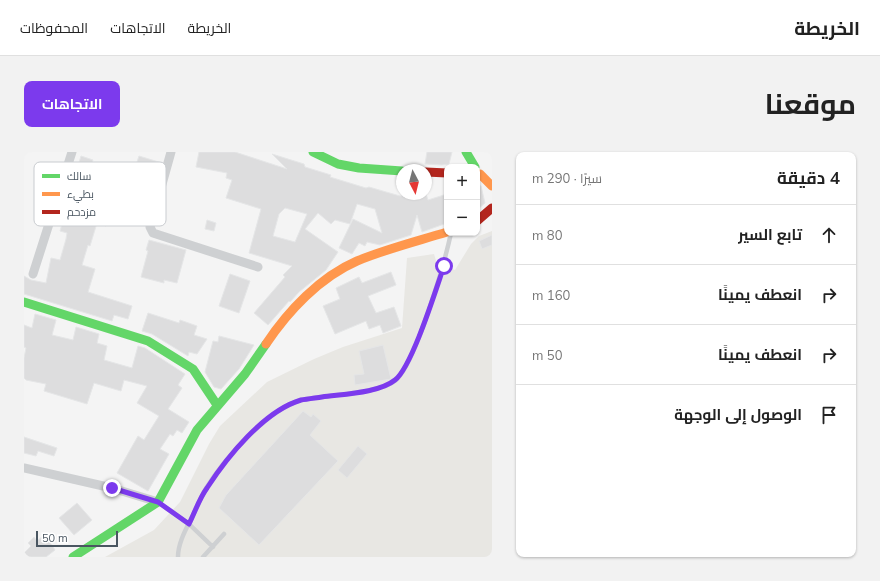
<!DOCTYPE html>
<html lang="ar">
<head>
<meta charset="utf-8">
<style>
	body { margin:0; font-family:Mulish,Cairo,sans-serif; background:#f2f2f2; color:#222; direction:rtl }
	.controls { position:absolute; right:12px; top:12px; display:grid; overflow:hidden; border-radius:8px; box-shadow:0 1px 3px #0004 }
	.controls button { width:36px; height:36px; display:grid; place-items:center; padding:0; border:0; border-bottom:1px solid #e0e0e0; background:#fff; color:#222; font:20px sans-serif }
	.compass { position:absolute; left:372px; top:12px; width:36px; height:36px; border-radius:50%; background:#fff; box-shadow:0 1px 3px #0004; rotate:173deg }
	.scale { position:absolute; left:12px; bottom:10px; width:82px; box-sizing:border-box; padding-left:4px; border:2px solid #4a5661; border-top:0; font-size:11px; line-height:14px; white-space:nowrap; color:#4a5661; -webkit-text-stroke:3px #fff; paint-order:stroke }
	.stop { position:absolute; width:12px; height:12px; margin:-9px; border:3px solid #7c3aed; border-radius:50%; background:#fff }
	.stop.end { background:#7c3aed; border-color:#fff; box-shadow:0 1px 4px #0008 }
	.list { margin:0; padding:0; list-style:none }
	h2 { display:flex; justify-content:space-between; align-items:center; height:52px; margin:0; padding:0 16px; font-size:17px }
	h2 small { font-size:13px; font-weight:400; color:#767676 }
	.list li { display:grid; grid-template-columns:26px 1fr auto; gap:12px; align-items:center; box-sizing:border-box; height:60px; padding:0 16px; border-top:1px solid #e0e0e0 }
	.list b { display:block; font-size:15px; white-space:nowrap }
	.list em { font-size:13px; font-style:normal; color:#767676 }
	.icon { flex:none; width:22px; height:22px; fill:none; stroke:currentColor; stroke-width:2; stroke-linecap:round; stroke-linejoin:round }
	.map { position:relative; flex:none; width:468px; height:405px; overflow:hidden; direction:ltr; border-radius:8px }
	header { display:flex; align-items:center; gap:24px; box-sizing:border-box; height:56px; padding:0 20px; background:#fff; border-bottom:1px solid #e0e0e0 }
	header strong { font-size:19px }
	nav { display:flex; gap:22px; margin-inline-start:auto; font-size:14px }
	.intro { display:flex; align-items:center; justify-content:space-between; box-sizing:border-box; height:96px; padding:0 24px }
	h1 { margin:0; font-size:28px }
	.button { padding:10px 18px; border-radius:8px; background:#7c3aed; color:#fff; font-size:14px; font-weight:700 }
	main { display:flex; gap:24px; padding:0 24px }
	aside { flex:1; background:#fff; border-radius:8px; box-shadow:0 1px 3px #0004 }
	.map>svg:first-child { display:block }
	.commercial { fill:#e8e7e3 }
	.building { fill:#ddddde; stroke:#e5e6e7; fill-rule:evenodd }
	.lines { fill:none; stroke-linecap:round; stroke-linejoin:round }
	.lane { stroke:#ced0d2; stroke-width:4.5 }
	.street { stroke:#ced0d2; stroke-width:9 }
	.fast { stroke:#63d668; stroke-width:9 }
	.slow { stroke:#ff974d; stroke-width:9 }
	.jam { stroke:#b3261e; stroke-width:9 }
	.route { stroke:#7c3aed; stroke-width:5 }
	.key { fill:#fff; stroke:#c9ccd0; stroke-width:1 }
	.key-label { font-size:11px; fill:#4a5661 }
</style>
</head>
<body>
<header>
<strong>الخريطة</strong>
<nav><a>الخريطة</a><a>الاتجاهات</a><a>المحفوظات</a></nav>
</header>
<div class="intro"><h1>موقعنا</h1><a class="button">الاتجاهات</a></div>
<main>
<aside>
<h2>4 دقيقة<small>سيرًا · 290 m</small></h2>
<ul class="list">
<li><svg class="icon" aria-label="ahead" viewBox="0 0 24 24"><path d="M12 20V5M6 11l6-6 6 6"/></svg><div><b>تابع السير</b></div><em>80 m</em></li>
<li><svg class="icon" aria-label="right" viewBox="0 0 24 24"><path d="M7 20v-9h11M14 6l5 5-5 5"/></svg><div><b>انعطف يمينًا</b></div><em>160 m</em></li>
<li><svg class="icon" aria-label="right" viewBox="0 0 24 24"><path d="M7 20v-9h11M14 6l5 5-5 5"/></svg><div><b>انعطف يمينًا</b></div><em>50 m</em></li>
<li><svg class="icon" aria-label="arrive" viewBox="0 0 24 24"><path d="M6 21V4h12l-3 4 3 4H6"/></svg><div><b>الوصول إلى الوجهة</b></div></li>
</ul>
</aside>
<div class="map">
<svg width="468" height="405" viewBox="0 0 468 405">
	<rect width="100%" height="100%" fill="#f4f4f4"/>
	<path class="commercial" d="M468,79V405H81L130,378L156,350L185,292L196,274L243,230L290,207L319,195L378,176L383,106L410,102L413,112L431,118L447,92L455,84Z"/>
	<path class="building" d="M175,0H211L263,17L248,2L280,12L281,15L307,23L306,25L342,36L345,35L376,44L402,42L404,48L423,42V71L398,80L393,63L387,83L356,93L343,90L341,94L335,91L328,102L315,96L329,67L358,81L351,57L333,52L326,72L311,68L307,72L294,61L281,77L314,100L302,118L275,140L266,150L265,149L244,173L230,161L261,125L259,123L268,114L225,101L237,57L202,46L208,28L202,26L203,21L172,15ZM261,56L283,62L271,90L249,84L255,62Z
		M403,0H428L425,12L418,13L401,12Z
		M57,4L69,8L63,27L51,23Z
		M115,4L138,11L132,32L108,25Z
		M453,32L457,34L461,51L453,58Z
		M54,44L88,53L82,74L73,71L66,94L64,93L58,113L71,117L64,140L108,154L104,167L90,163L88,169L0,142V124L7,128L22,131L27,106L36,108L42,87L43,81L36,79L39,68L47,70Z
		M183,68L192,71L190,79L181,77Z
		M468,83V93L458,97L455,89Z
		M125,88L162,98L153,131L140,128V131L117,125L124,99L122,98Z
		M367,120L372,133L344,144L352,161L370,155L377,174L359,181L356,173L345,177L342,169L311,182L299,154L316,147L312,136L335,125L338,131Z
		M206,122L226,129L215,161L195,154Z
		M124,161L155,171L156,168L173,174L170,183L183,187L173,202L165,200L164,204L128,182L118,179Z
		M11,162L32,168L28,183L49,188L52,175L75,182L73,191L83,194L80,208L108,216L114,194L121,196L161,222L154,233L158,236L144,257L165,270L158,281L153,278L149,284L146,282L136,297L145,302L124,339L93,321L114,284L120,288L135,264L113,251L123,234L100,228L97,239L70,231L63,252L20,239L22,232L2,228L0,226V206L2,196L0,195V173L8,176Z
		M195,184L230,193L215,217L197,237L190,235L181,220L189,189L194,190Z
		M359,193L367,227L331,233L330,223L340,222L335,199Z
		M279,259L287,265L289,262L297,269L286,283L314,309L235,393L195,356L202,343Z
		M0,285L33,296L30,304L14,299L12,304L0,301Z
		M334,294L343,302L323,326L314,318Z
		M53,351L68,368L50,383L35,366Z
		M21,382L31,398L22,405H5L0,401L7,394L4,391L10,385L13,389Z"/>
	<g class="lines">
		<path class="lane" d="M135,351L165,372L189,395
			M154,405C154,391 162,377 168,365C173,356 176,347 181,338C198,309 244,257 277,248C302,242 354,243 372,228C392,210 421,109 427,81
			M179,405L200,382"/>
		<path class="street" d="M147,0L126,75L129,81L234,115
			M9,122L48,0
			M0,316L88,336L134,350"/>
		<path class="fast" d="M289,0L314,12L335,16L378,19
			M442,0L451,15
			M0,150L124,189L169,217L193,253
			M49,405L134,350L173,278L221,222L242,192"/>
		<path class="slow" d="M453,22H456L468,34
			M242,192C264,159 296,125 333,109C362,97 394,89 423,80"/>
		<path class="jam" d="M402,20L423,21
			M453,69L468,56"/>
	</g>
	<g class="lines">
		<path class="route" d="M88,336L134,350L165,372C171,360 175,347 183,336C203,305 240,259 277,248C283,247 291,246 298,245C319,242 355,241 371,228C388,215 412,137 420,114"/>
	</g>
	<rect x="10" y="10" width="132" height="64" rx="6" class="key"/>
	<rect x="18" y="22" width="18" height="4" fill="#63d668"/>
	<rect x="18" y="40" width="18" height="4" fill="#ff974d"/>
	<rect x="18" y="58" width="18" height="4" fill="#b3261e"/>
	<g class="key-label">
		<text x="43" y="28">سالك</text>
		<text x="43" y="46">بطيء</text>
		<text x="43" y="64">مزدحم</text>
	</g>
</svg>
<div class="controls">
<button>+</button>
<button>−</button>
</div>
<svg class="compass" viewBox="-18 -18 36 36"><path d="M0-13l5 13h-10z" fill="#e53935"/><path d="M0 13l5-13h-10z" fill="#767676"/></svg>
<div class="scale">50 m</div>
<div class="stop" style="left:420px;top:114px"></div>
<div class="stop end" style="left:88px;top:336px"></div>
</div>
</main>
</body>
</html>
